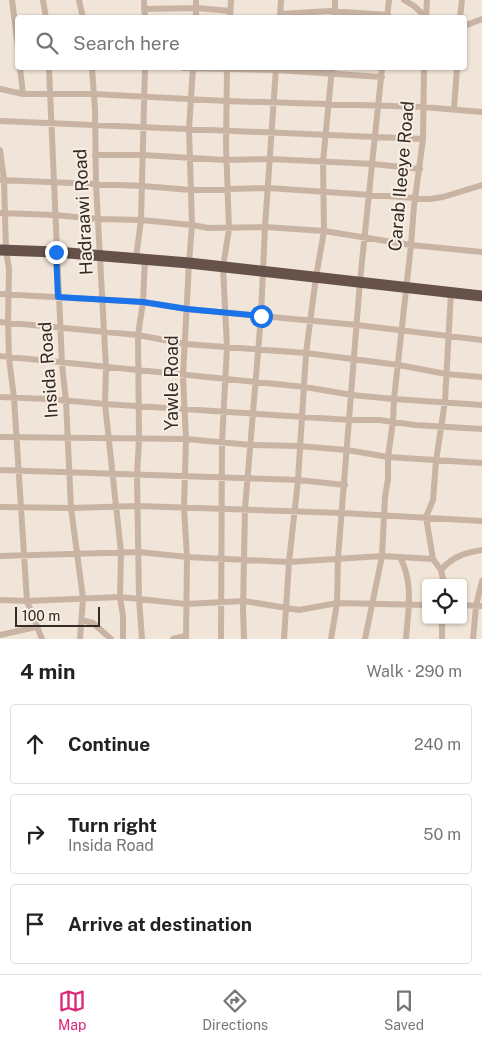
<!DOCTYPE html>
<html lang="en">
<head>
<meta charset="utf-8">
<style>
	body { margin:0; font-family:"Public Sans",sans-serif; background:#f2f2f2; color:#222 }
	.controls { position:absolute; right:15px; bottom:15px; display:grid; overflow:hidden; border-radius:5px; box-shadow:0 1px 4px #0004 }
	.controls button { width:45px; height:45px; display:grid; place-items:center; padding:0; border:0; border-bottom:1px solid #e0e0e0; background:#fff; color:#222; font:25px sans-serif }
	.scale { position:absolute; left:15px; bottom:12px; width:85px; box-sizing:border-box; padding-left:5px; border:2px solid #342a26; border-top:0; font-size:14px; line-height:18px; white-space:nowrap; color:#342a26; -webkit-text-stroke:4px #f9efe4; paint-order:stroke }
	.stop { position:absolute; width:15px; height:15px; margin:-11px; border:4px solid #1a73e8; border-radius:50%; background:#fff }
	.stop.end { background:#1a73e8; border-color:#fff; box-shadow:0 1px 5px #0008 }
	.list { margin:0; padding:0; list-style:none }
	h2 { display:flex; justify-content:space-between; align-items:center; height:65px; margin:0; padding:0 20px; font-size:21px }
	h2 small { font-size:16px; font-weight:400; color:#767676 }
	.list li { display:grid; grid-template-columns:32px 1fr auto; gap:15px; align-items:center; box-sizing:border-box; height:80px; margin:0 10px 10px; padding:0 10px; border:1px solid #e0e0e0; border-radius:5px }
	.list b { display:block; font-size:19px; white-space:nowrap }
	.list p { margin:0; font-size:16px; white-space:nowrap; color:#767676 }
	.list em { font-size:16px; font-style:normal; color:#767676 }
	.icon { flex:none; width:28px; height:28px; fill:none; stroke:currentColor; stroke-width:2; stroke-linecap:round; stroke-linejoin:round }
	.map { position:relative; flex:none; width:482px; height:639px; overflow:hidden }
	.search { position:absolute; background:#fff; box-shadow:0 1px 4px #0004; left:15px; right:15px; top:15px; height:55px; display:flex; align-items:center; gap:12px; box-sizing:border-box; padding:0 18px; border-radius:5px; color:#767676; font-size:19px }
	.sheet { height:335px; background:#fff }
	nav { display:flex; justify-content:space-around; align-items:center; box-sizing:border-box; height:70px; border-top:1px solid #e0e0e0; background:#fff; font-size:14px; color:#767676 }
	nav a { display:grid; justify-items:center; gap:2px }
	nav .on { color:#db2777 }
	.map>svg:first-child { display:block }
	.lines { fill:none; stroke-linecap:round; stroke-linejoin:round }
	.minor { stroke:#c9b4a4; stroke-width:6 }
	.trunk { stroke:#66524a; stroke-width:11 }
	.route { stroke:#1a73e8; stroke-width:6 }
	.labels { text-anchor:middle; dominant-baseline:central; stroke-width:4; stroke-linejoin:round; paint-order:stroke }
	.street-label { font-size:18px; fill:#342a26; stroke:#f9efe4 }
</style>
</head>
<body>
<div class="map">
<svg width="482" height="639" viewBox="0 0 482 639">
	<rect width="100%" height="100%" fill="#f1e4d8"/>
	<g class="lines">
		<path class="minor" d="M12,0L18,47
			M43,0L46,18
			M79,0L83,18
			M144,0L145,18
			M404,0L414,6L427,18
			M144,9L197,8L230,11
			M280,14L330,11L388,15
			M280,16L281,0
			M196,18V0
			M230,18L231,0
			M335,18V0
			M387,18L389,0
			M426,18L427,0
			M460,18L462,0
			M464,26L482,19
			M20,68L23,94
			M49,68L62,364L66,401L71,508L83,598L80,639
			M92,68L95,109L96,184L106,368L105,404L121,552L120,597L123,616V639
			M183,68L276,70L382,77
			M0,89L23,94H94L226,101L423,107L482,112
			M454,109L457,68
			M0,121L423,139
			M0,150L4,180L6,250L9,269L8,322L9,358L14,398L27,601L42,639
			M95,155H143L226,160L270,159L373,164L420,169
			M1,180L143,186L191,190L268,188L430,199L443,197L482,185
			M0,213L54,215L98,219L141,220L192,225L208,228L265,227L324,231L411,245L482,252
			M136,258L141,220L145,68
			M0,294L143,302L187,309L357,325L482,340
			M0,322L138,335L185,344L306,353L399,365L446,374L482,377
			M0,356L305,387L352,395L394,399L482,405
			M0,397L48,399L105,404L350,420H379L415,425L482,429
			M0,437L186,439L251,445L299,446L347,450L388,457L482,463
			M0,470L298,480L345,485
			M0,507L71,508L138,506L342,513L482,521
			M0,556L139,552L187,557L289,562L382,556L433,559
			M400,557C414,583 408,611 406,639
			M441,570C453,556 465,553 482,550
			M444,583L441,570L433,559L426,517L433,500L436,461L445,401L451,292
			M0,600L27,601L120,597L186,604L244,601L299,610L337,603L426,605
			M463,605L482,606
			M81,620L93,623L111,639
			M442,620V639
			M0,635L36,627
			M142,639L139,598L137,476L139,439L138,335L143,302L145,259
			M173,639L185,636
			M186,639L187,557L184,508L186,439L183,376L189,263L192,225L189,128L193,68
			M221,639L222,442L227,347L223,267L229,229L226,145L227,68
			M244,639L243,609L245,509L261,316L265,227L276,68
			M284,639L289,562L298,480L306,353L316,277L324,231L323,162L332,68
			M331,639L337,603L338,558L360,281L382,68
			M365,639L382,556L385,497L388,479V457L393,421L394,399L411,245L414,206L423,139L424,68
			M473,639L476,606L482,581"/>
		<path class="trunk" d="M0,250L56,252L189,263L482,296"/>
	</g>
	<g class="lines">
		<path class="route" d="M56,252L58,297L143,302L187,309L261,316"/>
	</g>
	<g class="labels">
		<g class="street-label">
			<text transform="translate(401 176) rotate(-85)">Carab Ileeye Road</text>
			<text transform="translate(83 212) rotate(-93)">Hadraawi Road</text>
			<text transform="translate(48 370) rotate(-94)">Insida Road</text>
			<text transform="translate(171 383) rotate(-90)">Yawle Road</text>
		</g>
	</g>
</svg>
<div class="controls">
<button><svg class="icon" aria-label="locate" viewBox="0 0 24 24"><circle cx="12" cy="12" r="6"/><path d="M12 2v4M12 18v4M2 12h4M18 12h4"/></svg></button>
</div>
<div class="scale">100 m</div>
<div class="stop" style="left:261px;top:316px"></div>
<div class="stop end" style="left:56px;top:252px"></div>
<div class="search"><svg class="icon" aria-label="search" viewBox="0 0 24 24"><circle cx="10" cy="10" r="6"/><path d="M15 15l6 6"/></svg>Search here</div>
</div>
<section class="sheet">
<h2>4 min<small>Walk · 290 m</small></h2>
<ul class="list">
<li><svg class="icon" aria-label="ahead" viewBox="0 0 24 24"><path d="M12 20V5M6 11l6-6 6 6"/></svg><div><b>Continue</b></div><em>240 m</em></li>
<li><svg class="icon" aria-label="right" viewBox="0 0 24 24"><path d="M7 20v-9h11M14 6l5 5-5 5"/></svg><div><b>Turn right</b><p>Insida Road</p></div><em>50 m</em></li>
<li><svg class="icon" aria-label="arrive" viewBox="0 0 24 24"><path d="M6 21V4h12l-3 4 3 4H6"/></svg><div><b>Arrive at destination</b></div></li>
</ul>
</section>
<nav>
<a class="on"><svg class="icon" aria-label="map" viewBox="0 0 24 24"><path d="M3 6l6-2 6 2 6-2v14l-6 2-6-2-6 2zM9 4v14M15 6v14"/></svg>Map</a>
<a><svg class="icon" aria-label="directions" viewBox="0 0 24 24"><path d="M12 3l9 9-9 9-9-9zM9 14v-3h6M13 9l2 2-2 2"/></svg>Directions</a>
<a><svg class="icon" aria-label="saved" viewBox="0 0 24 24"><path d="M7 4h10v16l-5-4-5 4z"/></svg>Saved</a>
</nav>
</body>
</html>
